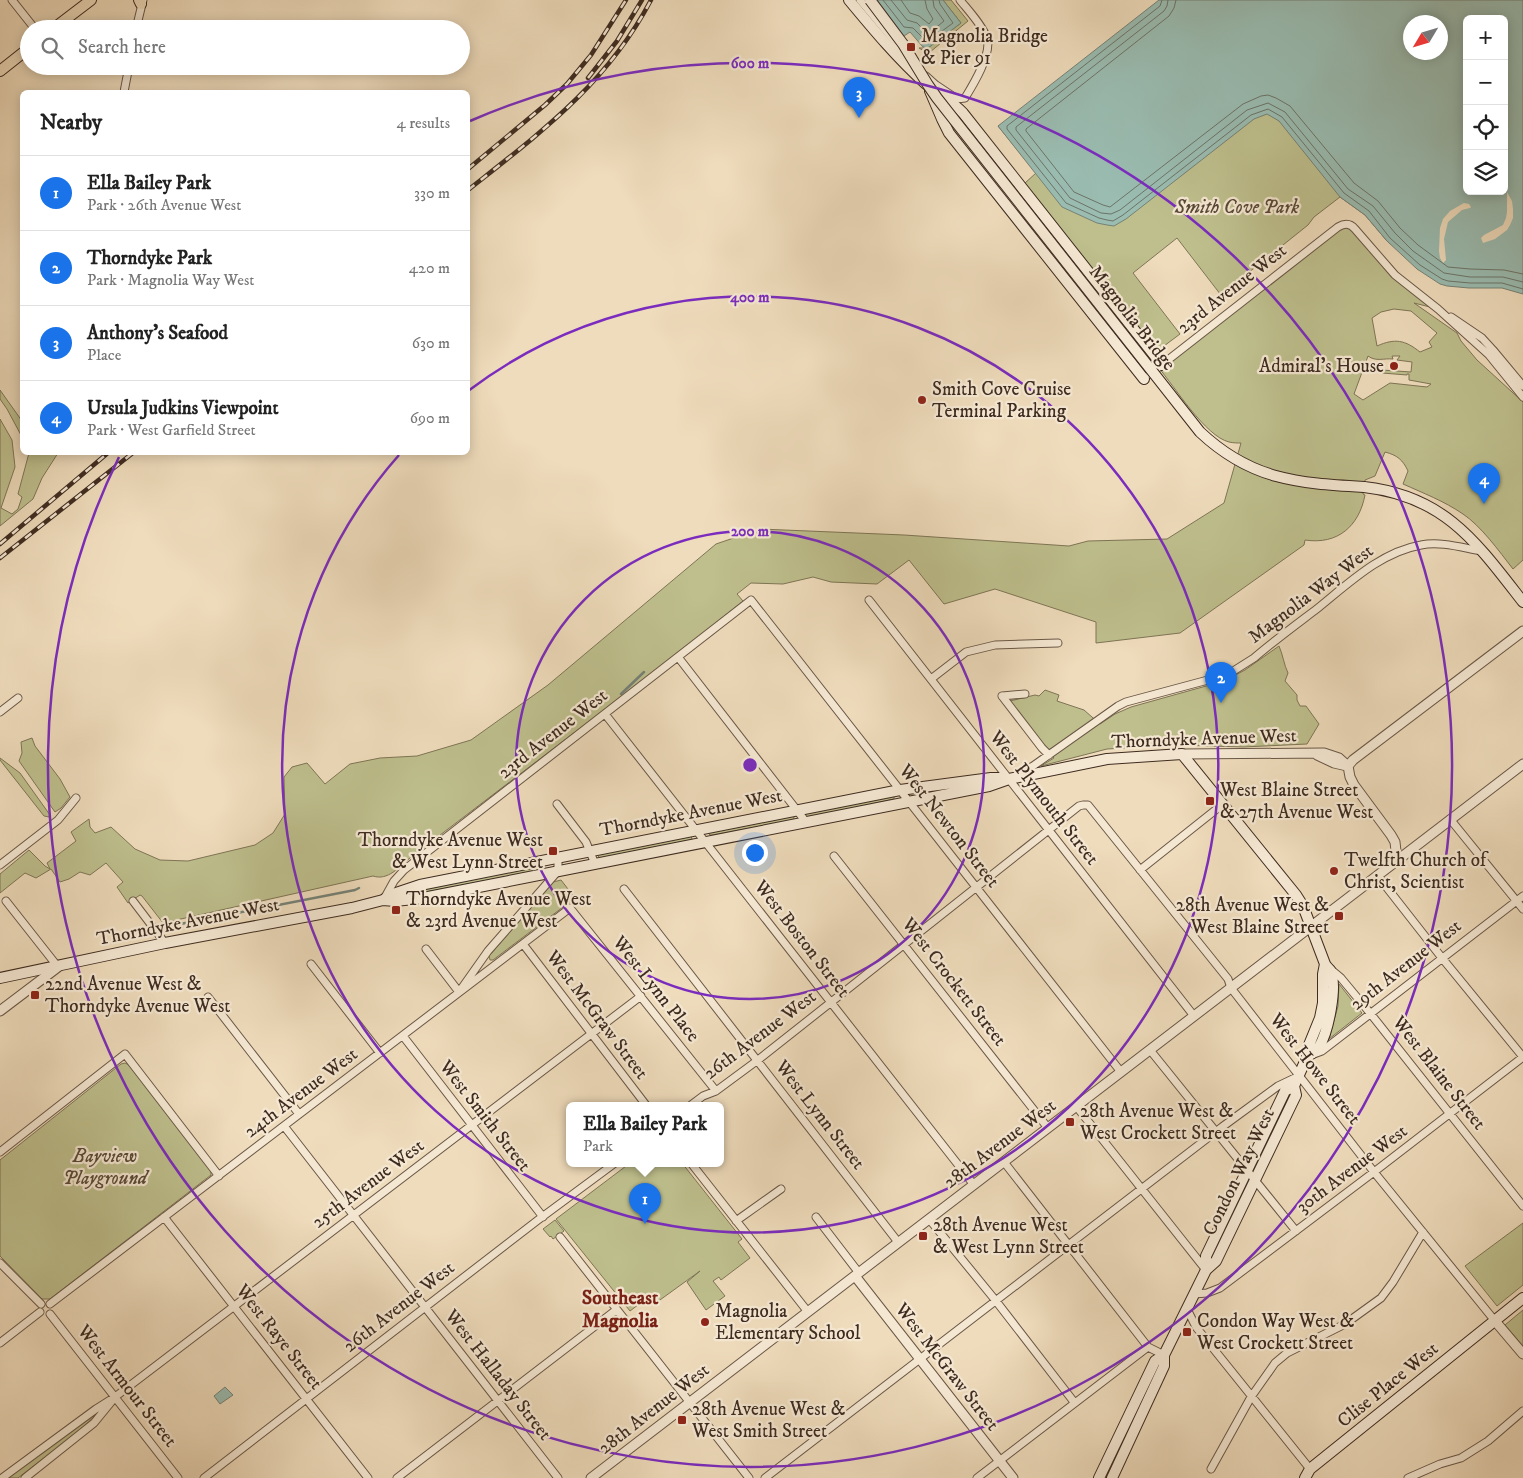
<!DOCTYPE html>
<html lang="en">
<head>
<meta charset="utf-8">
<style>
	body { margin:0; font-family:"IM FELL DW Pica",serif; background:#f2f2f2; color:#222 }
	.controls { position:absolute; right:15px; top:15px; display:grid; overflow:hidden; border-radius:8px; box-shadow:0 2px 12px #0003 }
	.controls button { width:45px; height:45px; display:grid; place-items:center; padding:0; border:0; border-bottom:1px solid #e0e0e0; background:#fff; color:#222; font:25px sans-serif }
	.compass { position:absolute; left:1403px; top:15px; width:45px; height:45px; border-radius:50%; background:#fff; box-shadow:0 2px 12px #0003; rotate:232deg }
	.you { position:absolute; left:754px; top:852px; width:18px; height:18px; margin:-12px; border:4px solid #fff; border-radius:50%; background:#1a73e8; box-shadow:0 0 0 8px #1a73e833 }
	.badge { display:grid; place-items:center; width:32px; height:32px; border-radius:50%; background:#1a73e8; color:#fff; font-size:16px; font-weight:700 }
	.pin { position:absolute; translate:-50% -41px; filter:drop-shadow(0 1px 2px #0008) }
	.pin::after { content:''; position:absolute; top:26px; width:18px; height:15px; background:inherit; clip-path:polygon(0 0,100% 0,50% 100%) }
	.popup { position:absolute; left:566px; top:1102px; width:158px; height:65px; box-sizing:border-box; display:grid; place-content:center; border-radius:8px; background:#fff; filter:drop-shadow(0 1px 4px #0005); font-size:16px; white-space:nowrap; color:#767676 }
	.popup b { font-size:19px; color:#222 }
	.popup::after { content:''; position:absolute; left:50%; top:100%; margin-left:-10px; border:10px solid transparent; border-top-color:#fff }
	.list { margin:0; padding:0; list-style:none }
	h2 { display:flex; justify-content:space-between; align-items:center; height:65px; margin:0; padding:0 20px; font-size:21px }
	h2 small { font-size:16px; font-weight:400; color:#767676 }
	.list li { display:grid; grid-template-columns:32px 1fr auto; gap:15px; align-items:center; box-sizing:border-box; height:75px; padding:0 20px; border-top:1px solid #e0e0e0 }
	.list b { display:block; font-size:19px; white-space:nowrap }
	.list p { margin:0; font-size:16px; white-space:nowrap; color:#767676 }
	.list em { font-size:16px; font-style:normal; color:#767676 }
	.icon { flex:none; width:28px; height:28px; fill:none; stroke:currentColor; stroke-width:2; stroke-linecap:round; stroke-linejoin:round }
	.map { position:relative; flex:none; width:1523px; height:1478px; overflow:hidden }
	.search { position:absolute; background:#fff; box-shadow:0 2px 12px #0003; left:20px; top:20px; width:450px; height:55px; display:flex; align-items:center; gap:12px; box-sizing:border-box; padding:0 18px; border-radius:28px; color:#767676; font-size:19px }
	.panel { position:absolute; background:#fff; box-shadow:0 2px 12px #0003; left:20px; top:90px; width:450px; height:365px; border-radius:8px }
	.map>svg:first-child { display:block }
	.green { fill:#bebf8d; stroke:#7e7556; fill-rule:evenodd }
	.water { fill:#9abcb1; stroke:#758277; fill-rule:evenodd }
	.pier { fill:#efdcbc }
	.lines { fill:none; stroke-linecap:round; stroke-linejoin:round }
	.shore { stroke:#6c7468; stroke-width:1 }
	.stream { stroke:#758277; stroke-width:2.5 }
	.minor-casing { stroke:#6a5747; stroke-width:9 }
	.tertiary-casing { stroke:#6a5747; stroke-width:11 }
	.secondary-casing { stroke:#3e2b20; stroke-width:12 }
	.primary-casing { stroke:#3e2b20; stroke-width:12 }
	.minor { stroke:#f5e8d3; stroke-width:7 }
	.tertiary { stroke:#f5e8d3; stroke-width:9 }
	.secondary { stroke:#f5e8d3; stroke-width:10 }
	.primary { stroke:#efdcbc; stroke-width:10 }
	.rail-casing { stroke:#3e2b20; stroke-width:4.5 }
	.rail { stroke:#f5e8d3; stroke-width:2.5; stroke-dasharray:8; stroke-linecap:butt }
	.secondary-bridge-casing { stroke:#3e2b20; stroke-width:12; stroke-linecap:butt }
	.secondary-bridge { stroke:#f5e8d3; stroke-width:10 }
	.ring { fill:none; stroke:#7b2cbf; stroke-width:2.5 }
	.poi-dot { fill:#8f2418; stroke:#f5e8d3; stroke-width:2 }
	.labels { text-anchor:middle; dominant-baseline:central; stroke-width:4.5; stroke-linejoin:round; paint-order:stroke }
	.poi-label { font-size:19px; fill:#3e2b20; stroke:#f5e8d3; text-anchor:start }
	.park-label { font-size:19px; font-style:italic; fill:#584936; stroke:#f5e8d3 }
	.street-label { font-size:19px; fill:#3e2b20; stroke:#f5e8d3 }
	.neighbourhood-label { font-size:20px; font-weight:bold; fill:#7a1f14; stroke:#f5e8d3 }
	.centre { fill:#7b2cbf; stroke:#f5e8d3; stroke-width:2.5 }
	.ring-label { font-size:15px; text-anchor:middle; font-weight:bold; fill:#7b2cbf; stroke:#f5e8d3; stroke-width:4.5; stroke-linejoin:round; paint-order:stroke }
</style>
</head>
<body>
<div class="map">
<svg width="1523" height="1478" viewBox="0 0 1523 1478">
	<rect width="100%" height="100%" fill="#efdcbc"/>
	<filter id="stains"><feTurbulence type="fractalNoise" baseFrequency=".004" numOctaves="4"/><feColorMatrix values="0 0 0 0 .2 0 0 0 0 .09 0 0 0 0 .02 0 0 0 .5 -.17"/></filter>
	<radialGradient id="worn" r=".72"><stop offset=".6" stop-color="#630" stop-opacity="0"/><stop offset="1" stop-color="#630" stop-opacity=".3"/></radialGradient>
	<path class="green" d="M943,0H951L968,21L930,52L924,51L919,48H928L961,23Z
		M1300,0L1467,19V191H1504L1523,208L1424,270L1387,241L1365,215L1340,197L1314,217L1308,225L1233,285L1230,295L1224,299L1177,238L1133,273L1180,334L1160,349L1151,343L1025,183L1036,173L998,126ZM1410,22H1440V52H1410Z
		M1348,224L1386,267L1438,309L1414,303L1457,333L1461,341L1477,360L1523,402V560L1513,569C1499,551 1481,526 1463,514C1444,501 1423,493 1403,484L1408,471C1403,460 1397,455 1385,452L1375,476L1365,480L1363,494L1365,495C1359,526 1338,545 1305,540L1304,545L1180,633L1096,643V622L995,589L944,604L909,560L877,584L831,582L813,577L783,584L751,583L737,594L743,601L676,655L410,858C399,867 388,881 373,876L163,923L142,896L140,895L128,903L117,887L123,882L106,863L90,875L80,872L69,879L60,882L51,869L36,878L25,873L0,893V874L29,850L45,866L50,869L47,863L76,841L71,832L89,819L90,827L95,833L111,827L135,849L160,860L188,861L255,845L273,833L285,814L284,777L292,767L307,763L325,784L350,764L380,758L417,756L471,740L548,685L716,544L760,529L904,535L1069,546L1088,541L1167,539L1224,503L1241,443C1238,443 1233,443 1229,442C1205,436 1175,387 1158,367L1315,246ZM1394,309L1411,311L1437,333L1429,342L1432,347L1420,352C1405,340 1395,338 1377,346L1372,318L1381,312ZM1368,356C1376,362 1384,358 1393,359L1392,356H1400L1397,360L1412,362L1411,372L1382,370V373L1407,375V374H1409V380L1431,384L1427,387L1390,383L1363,400L1354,394Z
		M0,390L22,421V437L7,409L0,399Z
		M0,419L12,440L15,467L1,508L12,514L18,509L22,497L18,494L29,453H58L42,478L33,499L0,526Z
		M1279,646C1283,655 1284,665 1288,673L1285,681L1297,695V700L1300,706H1306L1319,724L1307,744L1243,747L1176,745L1107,749L1041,766L1054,758L1010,701L1035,695L1039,696L1045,690L1059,695L1057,701L1084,710L1100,724L1115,714L1131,707L1224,681L1245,670Z
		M32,738L35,746L60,779L70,797L61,808L55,812L19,761L22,753L21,742Z
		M0,758L20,773L50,815L49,817L44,816L0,760Z
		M894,796V799L806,818L803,813Z
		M793,815L794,818L793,820L712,835H710L708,833Z
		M691,836L692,839L689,840L600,858L597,855V853Z
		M539,866L540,867L539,870L421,893L420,891V889Z
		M561,880L575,898L493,960H490L489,956L553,882Z
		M1339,984L1362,1013L1329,1039L1338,1006Z
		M125,1063L129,1065L211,1169V1175L50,1299H42L0,1256V1160L121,1064Z
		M630,1163H682L742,1239L738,1242L750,1258L721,1280L719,1277L713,1281L725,1296L706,1310L687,1282L700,1271L653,1305L647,1298L630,1311L556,1219Z
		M555,1220L564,1231L553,1239L551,1236L550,1237L543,1229Z
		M1523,1223V1285L1497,1306L1465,1266Z
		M1523,1310V1346L1505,1325Z
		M102,1409L78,1432L18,1478H6Z"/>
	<path class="water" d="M877,0H943L961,23L928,48L923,47L910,32L904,36Z
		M1159,0H1523V294L1502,288H1469L1447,286L1440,284L1417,269L1387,241L1365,215L1340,197L1279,121L1267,114L1254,119L1126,219L1114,226L1107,225L1097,223L1062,207L998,126ZM1467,19H1504V191H1467ZM1410,22H1440V52H1410Z
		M225,1387L233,1395L220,1404L214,1396Z"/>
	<path class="pier" d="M1507,192L1512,201L1513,209V218L1510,225L1507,230L1495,239L1483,243L1481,238L1484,235L1503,225L1506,218L1507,212Z
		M1464,203L1469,204L1471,207L1470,208L1462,210L1448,222L1444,239L1446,260L1443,263L1440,258L1439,251L1440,228L1443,219L1450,211Z"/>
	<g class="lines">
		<path class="shore" d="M883,0L904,27L913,28L927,42L953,23L940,4L939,0
			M891,0L907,20L917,23L928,34L944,21L934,7L933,0
			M901,0L910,13L919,16L929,24L933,19L927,9L925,0
			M1162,0L1160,6L1007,126V129L1066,203L1099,218L1107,220L1113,221L1123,215L1251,115L1268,109L1282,117L1344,193L1369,211L1390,238L1420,265L1442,279L1448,281L1470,283H1502L1523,289
			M1168,0L1167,6L1164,11L1016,127V130L1070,198L1101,213L1111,214L1120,210L1247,110L1268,103L1285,112L1348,189L1373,206L1395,233L1413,251L1444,273L1470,277H1503L1523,282
			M1176,0L1174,8L1169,16L1026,129V131L1074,192L1103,205L1110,207L1243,104L1261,96L1268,95L1276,98L1290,106L1354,183L1378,201L1400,228L1418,245L1448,267L1470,269L1504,270L1523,274"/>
		<path class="stream" d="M621,694L644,672
			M170,926L355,890L359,888"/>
		<g class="minor-casing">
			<path id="minor" d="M12,0L35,29
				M860,0L906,55
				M136,29L143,0
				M926,76L936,85L957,99L965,98C973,85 992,54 987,39C984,27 968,10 960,0
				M124,92L129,66
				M1451,317L1482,338L1493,350L1523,386
				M1150,374L1338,227C1345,223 1350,223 1355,229L1395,275L1438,309L1489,355L1523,397
				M869,600L1194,1016
				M678,657L806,822
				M931,679L966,652L995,645L1058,643
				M1002,696L1042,748L1049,755
				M1002,696L1025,694
				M0,712L18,698
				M605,714L974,1185
				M1018,774L1033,766L1118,706L1126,702L1219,677L1235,670L1254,658C1275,640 1297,624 1318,608C1349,583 1381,552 1421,545C1441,541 1463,548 1482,551
				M557,804L586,842L595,864
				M1450,819L1523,909
				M834,856L1048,1128
				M0,865L58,820L76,798
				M1140,870L1223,804
				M1377,875L1442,958L1523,1057
				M624,889L898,1242
				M384,899L394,881L404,870L751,600L1121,1072
				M6,901L58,967
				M133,901L165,943
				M523,944L646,1105
				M426,949L459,992L488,951L558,871V858
				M311,964L380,1053
				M1329,968L1341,978L1370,1013L1523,1206
				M208,997L299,1114
				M403,1036L543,1217
				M1150,1050L1296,1231
				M1314,1054L1322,1051L1523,896
				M691,1105L703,1096L716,1091L758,1060L1079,806L1083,805H1088L1228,979L1231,988L1374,1172L1495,1321
				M1076,1106L1206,1270
				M284,1126L558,1478
				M0,1152L125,1054L219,1176
				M1004,1162L1148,1347L1164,1355
				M691,1163L808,1312
				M164,1217L368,1478
				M816,1217L859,1273
				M929,1219L996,1301L1074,1402
				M736,1221L781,1189
				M560,1237L749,1478
				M0,1263L41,1304
				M1194,1294L1207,1293L1220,1288L1374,1172L1523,1057
				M50,1304L570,908L716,1091
				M1187,1309L1196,1327L1310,1469
				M50,1314L178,1478
				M0,1343L40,1312
				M1211,1469L1251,1397L1275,1363L1287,1353L1345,1324L1381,1298L1393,1282L1423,1232
				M2,1478L96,1409L115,1397L641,996
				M25,1478L94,1423L112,1401
				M204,1478L538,1220L615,1163
				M397,1478L616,1310
				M765,1478L1222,1127L1278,1086L1299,1076
				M977,1478L1148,1347
				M1408,1478L1440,1464L1461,1458L1488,1441L1523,1411"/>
		</g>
		<g class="tertiary-casing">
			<path id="tertiary" d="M1182,754L1324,753L1339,758L1348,766
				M1317,755L1334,763L1347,766
				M1348,766L1353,760L1523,631
				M1348,766L1350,777L1354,785L1391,835L1395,842L1397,860
				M0,1011L58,967
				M855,1276L1013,1478
				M1495,1321L1523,1354
				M591,1478L1523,764"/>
		</g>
		<g class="secondary-casing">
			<path id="secondary" d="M849,0C873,29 898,59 926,84C938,94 952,101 963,113L1162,365
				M930,91L942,119L949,133L1144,379
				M1364,487C1445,496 1477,543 1523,602
				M383,900L395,901L423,898L989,786L1009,779L1107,759L1182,754L1296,895L1303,906L1325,964C1326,966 1328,968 1330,970C1338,986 1328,1032 1319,1047C1316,1051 1311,1054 1307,1057
				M0,978L165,943L352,908L383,900L393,894L420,885L900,790L991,778H1003
				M1206,1270V1256L1285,1091L1294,1086
				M1099,1478L1155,1361L1164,1355
				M1112,1478L1164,1366V1355L1206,1270L1216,1261L1296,1095L1294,1086L1307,1057L1309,1045L1320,1018L1323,1003V974L1325,964
				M1305,1478L1310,1469L1523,1298"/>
		</g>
		<g class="primary-casing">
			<path id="primary" d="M139,0L141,4
				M53,29L91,0
				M0,71L29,48"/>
		</g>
		<use href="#minor" class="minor"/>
		<use href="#tertiary" class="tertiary"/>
		<use href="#secondary" class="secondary"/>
		<use href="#primary" class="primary"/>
		<g class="rail-casing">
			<path id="rail" d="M588,78L617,41L642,0
				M468,169L545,105L567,84L591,55L626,0
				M468,190C540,133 607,84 651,0
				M0,544L109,452
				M0,558L134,452"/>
		</g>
		<use href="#rail" class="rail"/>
		<g class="secondary-bridge-casing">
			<path id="secondary-bridge" d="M870,0L903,44L928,85L937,98L1200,432C1251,480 1297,483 1364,487"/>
		</g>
		<use href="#secondary-bridge" class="secondary-bridge"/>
	</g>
	<g class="ring">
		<circle cx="750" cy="765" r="234"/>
		<path d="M468 391A468 468 0 1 1 399 455"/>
		<path d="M470 121A702 702 0 1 1 119 457"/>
	</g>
	<g class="poi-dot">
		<rect x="906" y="42" width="10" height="10" rx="2.5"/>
		<circle cx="1394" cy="366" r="5"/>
		<circle cx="922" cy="400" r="5"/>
		<rect x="1205" y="796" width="10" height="10" rx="2.5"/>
		<rect x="548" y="846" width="10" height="10" rx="2.5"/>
		<circle cx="1334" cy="871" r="5"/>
		<rect x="391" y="905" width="10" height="10" rx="2.5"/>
		<rect x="1334" y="911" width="10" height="10" rx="2.5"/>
		<rect x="30" y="990" width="10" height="10" rx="2.5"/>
		<rect x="1065" y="1117" width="10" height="10" rx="2.5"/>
		<rect x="918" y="1231" width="10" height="10" rx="2.5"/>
		<circle cx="705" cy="1322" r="5"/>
		<rect x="1182" y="1327" width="10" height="10" rx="2.5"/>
		<rect x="677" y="1415" width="10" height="10" rx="2.5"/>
	</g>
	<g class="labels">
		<g class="poi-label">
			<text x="921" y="36">Magnolia Bridge<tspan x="921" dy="22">&amp; Pier 91</tspan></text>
			<text x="1384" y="366" text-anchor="end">Admiral's House</text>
			<text x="932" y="389">Smith Cove Cruise<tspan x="932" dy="22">Terminal Parking</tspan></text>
			<text x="1220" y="790">West Blaine Street<tspan x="1220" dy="22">&amp; 27th Avenue West</tspan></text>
			<text x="543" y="840" text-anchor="end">Thorndyke Avenue West<tspan x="543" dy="22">&amp; West Lynn Street</tspan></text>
			<text x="1344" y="860">Twelfth Church of<tspan x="1344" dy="22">Christ, Scientist</tspan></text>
			<text x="406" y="899">Thorndyke Avenue West<tspan x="406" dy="22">&amp; 23rd Avenue West</tspan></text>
			<text x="1329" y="905" text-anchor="end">28th Avenue West &amp;<tspan x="1329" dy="22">West Blaine Street</tspan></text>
			<text x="45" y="984">22nd Avenue West &amp;<tspan x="45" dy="22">Thorndyke Avenue West</tspan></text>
			<text x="1080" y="1111">28th Avenue West &amp;<tspan x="1080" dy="22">West Crockett Street</tspan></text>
			<text x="933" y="1225">28th Avenue West<tspan x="933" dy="22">&amp; West Lynn Street</tspan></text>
			<text x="715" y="1311">Magnolia<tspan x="715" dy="22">Elementary School</tspan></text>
			<text x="1197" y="1321">Condon Way West &amp;<tspan x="1197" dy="22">West Crockett Street</tspan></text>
			<text x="692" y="1409">28th Avenue West &amp;<tspan x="692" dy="22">West Smith Street</tspan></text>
		</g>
		<g class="park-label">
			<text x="1237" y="207">Smith Cove Park</text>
			<text x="105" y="1156">Bayview<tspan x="105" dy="22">Playground</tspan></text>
		</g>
		<g class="street-label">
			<text transform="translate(1232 289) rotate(-38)">23rd Avenue West</text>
			<text transform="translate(1132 318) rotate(52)">Magnolia Bridge</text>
			<text transform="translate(1311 594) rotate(-37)">Magnolia Way West</text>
			<text transform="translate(553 734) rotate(-38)">23rd Avenue West</text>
			<text transform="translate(1204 739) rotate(-2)">Thorndyke Avenue West</text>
			<text transform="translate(1044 798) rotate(52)">West Plymouth Street</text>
			<text transform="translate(691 813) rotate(-11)">Thorndyke Avenue West</text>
			<text transform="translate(949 826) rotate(52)">West Newton Street</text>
			<text transform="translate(188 922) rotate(-11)">Thorndyke Avenue West</text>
			<text transform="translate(802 939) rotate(52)">West Boston Street</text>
			<text transform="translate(1406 965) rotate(-38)">29th Avenue West</text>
			<text transform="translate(954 982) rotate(52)">West Crockett Street</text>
			<text transform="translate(656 989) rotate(52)">West Lynn Place</text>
			<text transform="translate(597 1015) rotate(53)">West McGraw Street</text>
			<text transform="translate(760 1035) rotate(-37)">26th Avenue West</text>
			<text transform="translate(1315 1069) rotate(52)">West Howe Street</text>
			<text transform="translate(1439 1073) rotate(52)">West Blaine Street</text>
			<text transform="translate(301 1093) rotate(-37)">24th Avenue West</text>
			<text transform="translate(820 1115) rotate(52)">West Lynn Street</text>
			<text transform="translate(485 1116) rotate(52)">West Smith Street</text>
			<text transform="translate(1000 1144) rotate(-37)">28th Avenue West</text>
			<text transform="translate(1352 1169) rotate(-37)">30th Avenue West</text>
			<text transform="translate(1239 1172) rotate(-64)">Condon Way West</text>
			<text transform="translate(368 1184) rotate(-37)">25th Avenue West</text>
			<text transform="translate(399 1307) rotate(-38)">26th Avenue West</text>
			<text transform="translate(279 1337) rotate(52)">West Raye Street</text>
			<text transform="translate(947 1367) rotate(52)">West McGraw Street</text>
			<text transform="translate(498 1375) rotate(52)">West Halladay Street</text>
			<text transform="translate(1388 1385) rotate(-39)">Clise Place West</text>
			<text transform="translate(127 1386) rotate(52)">West Armour Street</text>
			<text transform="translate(654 1409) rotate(-38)">28th Avenue West</text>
		</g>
		<g class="neighbourhood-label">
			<text x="620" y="1298">Southeast<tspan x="620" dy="23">Magnolia</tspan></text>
		</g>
	</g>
	<circle cx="750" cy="765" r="8" class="centre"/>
	<g class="ring-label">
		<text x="750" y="68">600 m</text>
		<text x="750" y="302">400 m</text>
		<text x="750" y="536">200 m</text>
	</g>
	<rect width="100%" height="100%" filter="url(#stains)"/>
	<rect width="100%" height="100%" fill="url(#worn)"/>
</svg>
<div class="controls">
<button>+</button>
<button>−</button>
<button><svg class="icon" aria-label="locate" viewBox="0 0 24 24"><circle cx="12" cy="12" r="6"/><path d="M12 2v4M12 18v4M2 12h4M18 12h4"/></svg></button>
<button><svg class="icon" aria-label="layers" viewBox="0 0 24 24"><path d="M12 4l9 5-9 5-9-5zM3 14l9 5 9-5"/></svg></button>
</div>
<svg class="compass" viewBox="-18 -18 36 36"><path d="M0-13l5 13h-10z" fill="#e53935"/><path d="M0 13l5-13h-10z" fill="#767676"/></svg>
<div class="you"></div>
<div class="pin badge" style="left:645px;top:1224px">1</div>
<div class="popup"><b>Ella Bailey Park</b>Park</div>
<div class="pin badge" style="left:1221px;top:703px">2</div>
<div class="pin badge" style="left:859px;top:118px">3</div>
<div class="pin badge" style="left:1484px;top:504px">4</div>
<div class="search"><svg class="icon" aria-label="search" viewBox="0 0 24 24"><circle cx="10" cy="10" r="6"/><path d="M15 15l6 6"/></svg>Search here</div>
<section class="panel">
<h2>Nearby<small>4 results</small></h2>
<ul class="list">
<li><span class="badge">1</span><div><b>Ella Bailey Park</b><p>Park · 26th Avenue West</p></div><em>330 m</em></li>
<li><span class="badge">2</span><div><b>Thorndyke Park</b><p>Park · Magnolia Way West</p></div><em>420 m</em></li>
<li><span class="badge">3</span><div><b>Anthony's Seafood</b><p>Place</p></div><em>630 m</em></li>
<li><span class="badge">4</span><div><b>Ursula Judkins Viewpoint</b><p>Park · West Garfield Street</p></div><em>690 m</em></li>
</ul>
</section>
</div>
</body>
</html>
